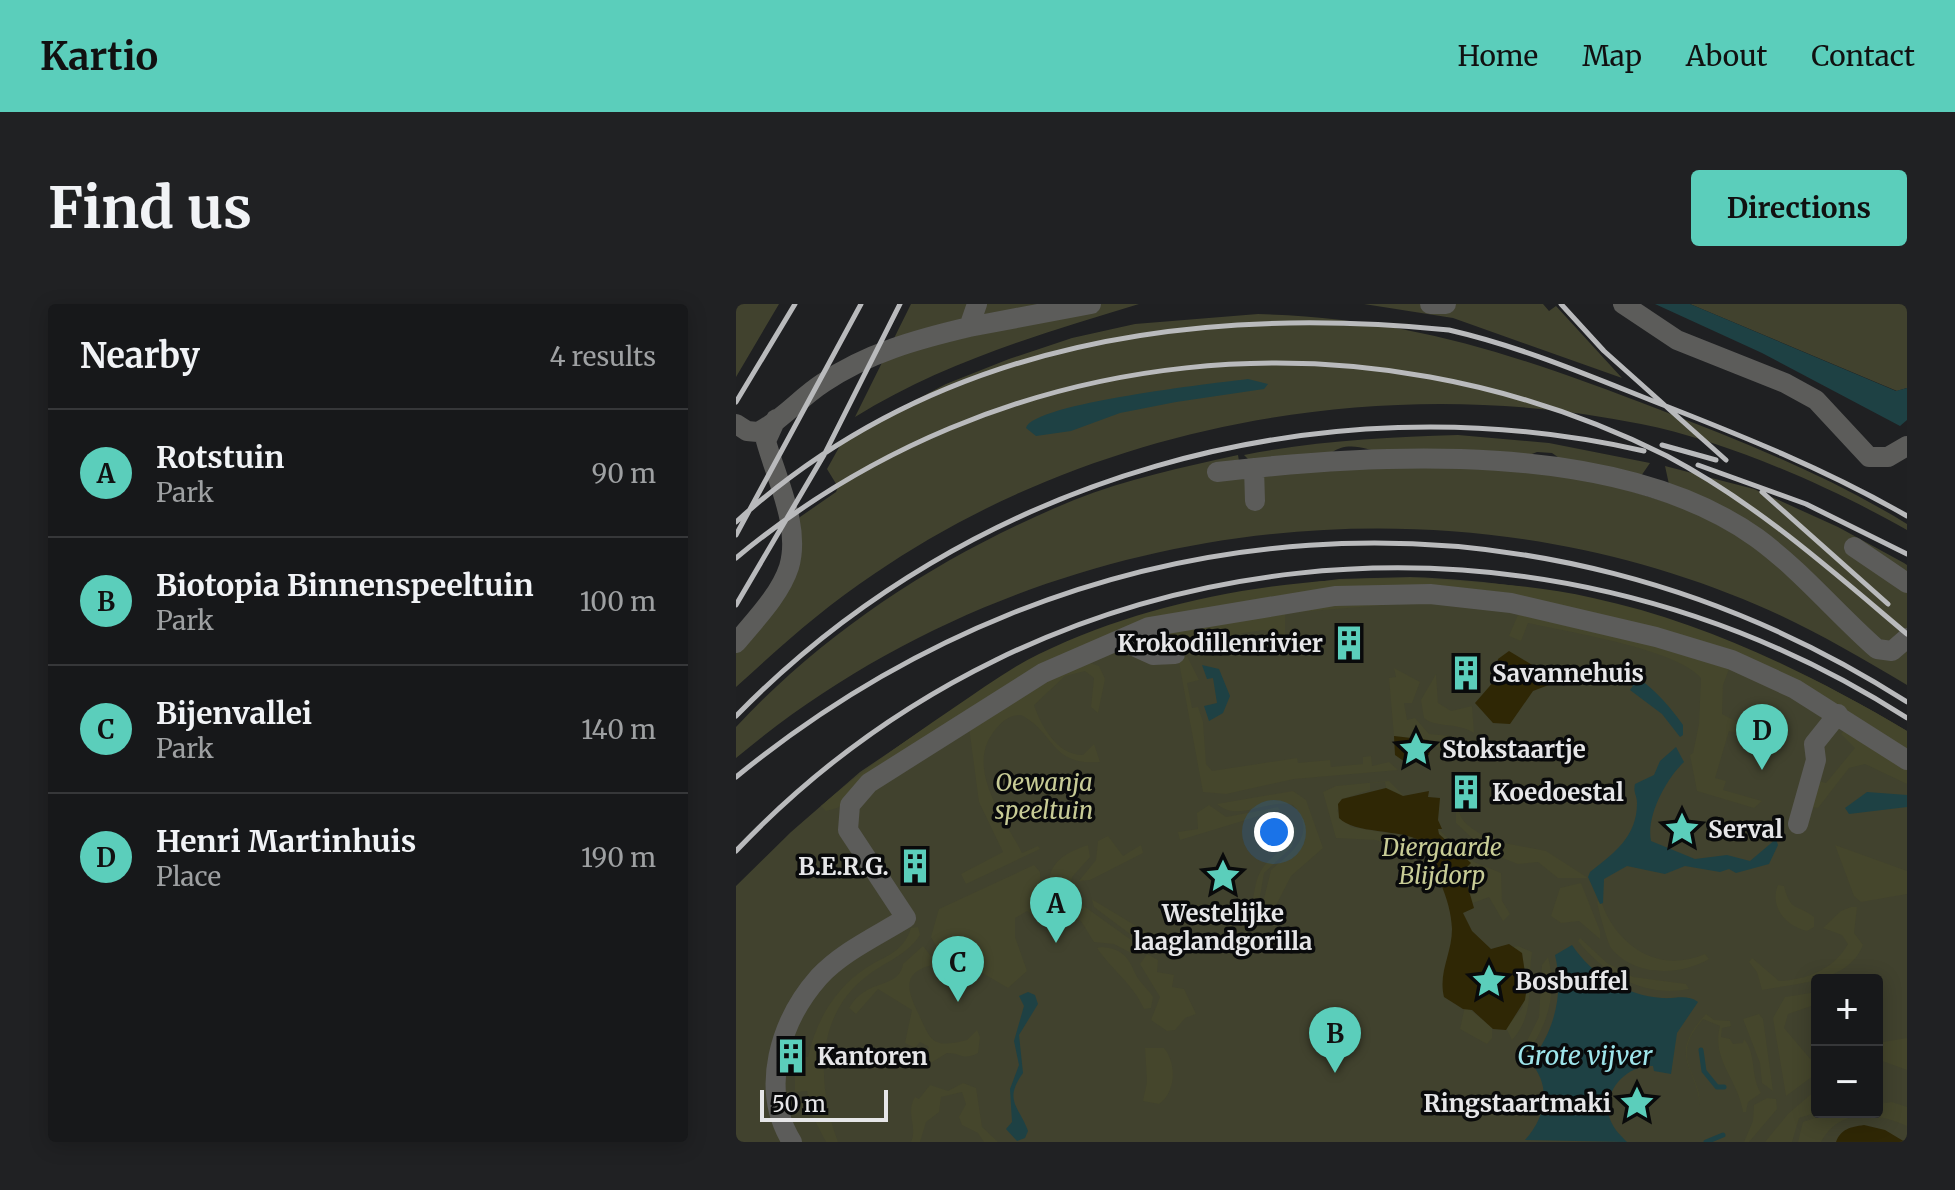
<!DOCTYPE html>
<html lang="en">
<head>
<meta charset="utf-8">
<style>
	body { margin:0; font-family:Merriweather,serif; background:#202123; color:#f1f3f6 }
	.controls { position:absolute; right:24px; bottom:24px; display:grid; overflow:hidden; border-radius:8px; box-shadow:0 4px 20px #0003 }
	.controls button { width:72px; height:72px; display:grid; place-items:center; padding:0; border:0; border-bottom:2px solid #363739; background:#17181a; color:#f1f3f6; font:40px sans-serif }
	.scale { position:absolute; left:24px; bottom:20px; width:128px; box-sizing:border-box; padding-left:8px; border:4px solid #e6e6e8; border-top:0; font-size:22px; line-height:28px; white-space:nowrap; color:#e6e6e8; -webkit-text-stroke:6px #090a0b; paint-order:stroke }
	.you { position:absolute; left:538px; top:528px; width:28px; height:28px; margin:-20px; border:6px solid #fff; border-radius:50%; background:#1a73e8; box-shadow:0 0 0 12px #1a73e833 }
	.badge { display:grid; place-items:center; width:52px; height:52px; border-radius:50%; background:#5bcebb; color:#111; font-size:26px; font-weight:700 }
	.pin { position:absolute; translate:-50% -66px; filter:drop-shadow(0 2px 4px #0008) }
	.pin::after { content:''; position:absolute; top:42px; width:28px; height:24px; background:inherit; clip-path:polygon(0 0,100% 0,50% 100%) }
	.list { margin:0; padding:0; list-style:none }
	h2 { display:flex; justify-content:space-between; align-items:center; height:104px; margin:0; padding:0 32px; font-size:34px }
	h2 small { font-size:26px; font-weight:400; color:#9ea0a2 }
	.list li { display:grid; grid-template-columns:52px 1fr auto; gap:24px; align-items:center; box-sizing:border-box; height:128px; padding:0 32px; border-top:2px solid #363739 }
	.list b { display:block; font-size:30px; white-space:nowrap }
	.list p { margin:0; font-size:26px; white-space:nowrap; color:#9ea0a2 }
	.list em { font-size:26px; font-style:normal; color:#9ea0a2 }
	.map { position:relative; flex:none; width:1171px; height:838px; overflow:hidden; border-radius:8px }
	header { display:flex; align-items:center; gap:48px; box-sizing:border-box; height:112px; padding:0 40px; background:#5bcebb; color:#111 }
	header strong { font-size:38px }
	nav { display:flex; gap:44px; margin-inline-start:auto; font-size:28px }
	.intro { display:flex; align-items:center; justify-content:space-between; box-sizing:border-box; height:192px; padding:0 48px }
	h1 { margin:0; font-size:56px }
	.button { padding:20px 36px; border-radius:8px; background:#5bcebb; color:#111; font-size:28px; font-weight:700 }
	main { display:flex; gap:48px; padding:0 48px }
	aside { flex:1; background:#17181a; border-radius:8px; box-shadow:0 4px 20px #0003 }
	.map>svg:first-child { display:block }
	.green { fill:#41422e; fill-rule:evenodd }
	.forest { fill:#45462c }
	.sand { fill:#2f2705 }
	.water { fill:#1e4144 }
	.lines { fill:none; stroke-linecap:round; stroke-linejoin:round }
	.stream { stroke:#1e4144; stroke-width:5 }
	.minor { stroke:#5c5c5a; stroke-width:20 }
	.rail { stroke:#b9babc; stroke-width:5 }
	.labels { text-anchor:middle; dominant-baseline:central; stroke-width:7; stroke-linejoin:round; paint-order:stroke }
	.poi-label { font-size:24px; font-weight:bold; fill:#e6e6e8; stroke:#090a0b; text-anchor:start }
	.park-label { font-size:24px; font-style:italic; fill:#c8cc96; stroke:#090a0b }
	.water-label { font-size:26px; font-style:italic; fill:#9ee5eb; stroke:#090a0b }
</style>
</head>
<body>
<header>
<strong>Kartio</strong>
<nav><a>Home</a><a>Map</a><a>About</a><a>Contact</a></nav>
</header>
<div class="intro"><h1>Find us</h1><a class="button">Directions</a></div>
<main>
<aside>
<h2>Nearby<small>4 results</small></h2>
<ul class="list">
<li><span class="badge">A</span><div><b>Rotstuin</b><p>Park</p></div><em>90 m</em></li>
<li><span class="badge">B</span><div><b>Biotopia Binnenspeeltuin</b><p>Park</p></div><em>100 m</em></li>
<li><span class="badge">C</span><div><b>Bijenvallei</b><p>Park</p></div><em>140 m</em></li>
<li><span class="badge">D</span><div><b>Henri Martinhuis</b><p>Place</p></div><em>190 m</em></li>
</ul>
</aside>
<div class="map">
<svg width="1171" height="838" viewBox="0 0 1171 838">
	<rect width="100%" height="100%" fill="#1f2022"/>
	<path class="green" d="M0,0H43L0,73Z
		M175,0H403C304,30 208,58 119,113Z
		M628,0H807L813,7L820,2L886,74L717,14Z
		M954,0H1171V84L1161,87Z
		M522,10C675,14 781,51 922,105C1008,138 1093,172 1171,220V226C1095,183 991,137 905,120C646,67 357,120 138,270C88,303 44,343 0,383V346L37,299L59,221L64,213L100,188L102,183L91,165L106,138L145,114L210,80L273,55L336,34L399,20Z
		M722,131L813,139L914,159L905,172L832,160L816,149L801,148L786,154L647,150C631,144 610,137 595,149L516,159L508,151C580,137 649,133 722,131Z
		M502,151L503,157L528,170L669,158L847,172L955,206L1025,245L1124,338L1171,343V381C1122,352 1073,323 1021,301C685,157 278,221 0,454V423C93,323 211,248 338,196C391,175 447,163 502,151Z
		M929,162L1018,185L1102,223L1168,259L1171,261V329L1167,334L1143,339L1114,307L934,185Z
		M674,273C858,279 1014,333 1171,427V838H0V582L55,528L124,468L244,387L524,286L603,275ZM1081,676H1141V808H1081Z"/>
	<path class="forest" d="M681,274C740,278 799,281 857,294C969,318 1073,369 1171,427V452L1008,359L686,287L376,333L101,504L90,507L85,502C126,466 171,436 216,405C245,386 272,365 303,350C418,294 554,272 681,274Z
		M674,299L549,309V331L527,326L508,329L422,348L418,329L551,304Z
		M784,306L836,318L993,365L987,381L986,410L1017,426L1013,432L993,427L979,474L990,477L987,486L1026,497L1018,504L961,487L954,451L957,449L963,420L965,374C941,345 832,328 792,319L785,337L773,332Z
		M450,350L463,376L451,379L456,404L462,403L467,418L470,460L476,467L561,454L562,459L594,456L595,463L627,460V453L635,452L636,462L653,458L662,466L558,475L490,490L467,488L442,353Z
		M354,359L363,362L369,375L362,409L355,403L358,374L349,367L329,372L298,401C305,422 321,451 347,451L358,440L364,458C314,462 319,428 285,411C273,411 266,417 259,426C228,464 268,513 286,549L302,542L304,545L230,580L225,570L267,548L243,498L233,423L305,376Z
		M658,364L684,378L676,399H668L671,416L679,414L693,430L714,432L711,443H695L692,436L658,432L653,374L660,373Z
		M700,370L702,399L715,407L736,402L738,429C722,418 699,424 688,414L685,396Z
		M1111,422L1171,462V480L1129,460L1113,464L1082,504L1073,503L1083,477L1090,479L1119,444L1105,430Z
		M653,477L668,492L650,484L649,478L634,479V486L606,495L601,507L615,523L679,534L688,544L673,548L640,536L600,534L587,488L600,482Z
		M557,487L570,496L587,544L555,572L535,611L522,619L535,566C554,549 583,530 557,501C532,494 503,519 481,500Z
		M724,490C720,514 726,518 746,531L752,527L763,538L810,547L852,574H822L802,558L782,560L751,548L720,519V491Z
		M473,501L490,513L542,503L546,509L543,506L444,536L442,528L462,525L461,509Z
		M556,521L561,524L556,543L528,569L519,621L511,627L506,622L514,615C521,574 517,565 553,540Z
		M702,525L738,558L765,569L766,597L774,610L767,617L753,593L737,599L721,545L705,534Z
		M372,532L387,552L405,541L407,549L354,576L343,577L360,556L362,537Z
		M352,541L354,553L336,573L333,588L338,595L398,638L402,643L399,651L378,640L358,638L345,617L317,605C305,567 319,552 352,541Z
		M1099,541L1171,567V590L1125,598L1118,592Z
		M298,561L304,568L305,607L298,612L291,607L279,614V633L291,667L272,684L238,664L210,659L195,633L203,605Z
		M845,579L864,627V635L843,617L825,619L815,612L824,584Z
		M1042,581L1048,582C1055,609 1060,599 1078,613V623L1071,627C1050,622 1033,603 1042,581Z
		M356,595L357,596L430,640L426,647L406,639L358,603Z
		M861,597L866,600C882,643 923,670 969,650L973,655C944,672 898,673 875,644C872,640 862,605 861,597Z
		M1115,603H1121L1118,629L1127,641C1112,679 1060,679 1026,686L1021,668L1013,658L1016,654L1043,677C1071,676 1098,665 1112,640L1106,631L1087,624L1105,607Z
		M182,623L184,631C170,652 150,657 131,672C78,712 81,782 102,838H90L76,811L71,787L59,788V751L72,753C80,717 99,684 130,664C150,651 167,649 175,624Z
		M844,634L871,659L897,673L950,680L953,685C909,694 869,671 842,637Z
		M187,642L201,660C164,667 171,686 183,711C195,737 196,745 231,736L241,726L244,733L242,749C227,757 225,749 211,749L193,760L185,755L193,743L184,738L179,744L169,739L176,706L142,685L120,710L113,704C131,673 163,686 167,660Z
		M782,642L796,648C791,679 800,710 776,736L770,724L786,704L791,683L786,649L777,643Z
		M366,643C387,645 392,653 400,671C404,679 412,685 417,693L415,704L408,705C398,681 376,666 361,644Z
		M411,650L422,656L421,668L438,671L436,683L448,685L460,710L449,714L439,726L431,727L415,716L424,693L404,660Z
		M812,653C822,690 811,724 788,753L784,751L803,713L806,661Z
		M1081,688V700L1052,710L1048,724L1076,757L1081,755V769L1050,792L1037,714L1049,693Z
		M729,702L756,723V734L751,740L724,725Z
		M970,710L978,716L994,717L995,722L986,724L985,733L994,735L997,740L1007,739L1008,735C1021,751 1014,772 1025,789L1012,798L1010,808H1007C1002,775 975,756 984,722L967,715C932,755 964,766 964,801C960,761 931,752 970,710Z
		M1023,710L1027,715L1037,787L1026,779L1024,759L1007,715Z
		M1171,734V766L1141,755V739Z
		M409,744H428C441,760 440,788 423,800L407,797L411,778Z
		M227,779L240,784L246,823L262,838H248L242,829L226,821L223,813L230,800L226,788L205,793L203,808L190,818L184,838H175C182,823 169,809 179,793L183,795L194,781L212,787Z
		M1081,785L1082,808L1063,814L1056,838H1029L1052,810Z
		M1031,794L1040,795L1041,805L1013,838H1008L1017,817L1018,801Z
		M1156,798L1171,803V822C1139,808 1103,804 1085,838H1062L1067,818C1091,809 1114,808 1141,808V800Z"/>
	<path class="sand" d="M773,347L823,377L797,387L774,420L757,419L739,399L759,376L762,355Z
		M658,432L692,436L696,439L693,451L669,458L659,451Z
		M650,484L667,492L693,487L692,493L704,494L702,516L706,525H702L703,530L735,559L727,567L738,604L727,609L736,627L755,645L773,640L786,649L791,682L789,696L770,726L757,725L736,706L727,705L708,693C702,668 716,650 716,625C715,594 698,565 685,537C664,525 618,530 603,514L602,500L606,495Z
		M1128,821L1149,826L1169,838H1100C1105,825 1114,823 1128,821Z"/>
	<path class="water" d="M919,0H954L1160,87L1171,84V116L1164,122L1026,49Z
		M512,75L532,80L528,85L440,98L384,109L335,127L300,132L290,124C297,99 481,79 512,75Z
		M466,361L483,365L494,392L487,409L473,417L468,402L481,399L477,374L471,375Z
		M882,366C906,369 934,402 947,421V431L944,433L926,410L894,386L897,382L880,373Z
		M940,443L948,458C930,475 910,512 915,537L959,555L991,551L1014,557L1040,535L1042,541L1033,560L1000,569L993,565L984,568L949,562L929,570L891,562L868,575L867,599L864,600L852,573L854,568C878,549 901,533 901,499C901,491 897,489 899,480L918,471L924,457Z
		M1131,488L1171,491V503L1113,510L1109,504Z
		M836,641C857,672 889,691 926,694C940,695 951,690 962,698L941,729L935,770L918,767L917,762C892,760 867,786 873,812C876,823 883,830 891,838L789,836C810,813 816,782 794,758C819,727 828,689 819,651Z
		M292,688L299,691L302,700L283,731L287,769C267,797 283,802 292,827L289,834L281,837L270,825L276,818L274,785L283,761L278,737L288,702L283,692Z"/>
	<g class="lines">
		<path class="stream" d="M965,746L968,767L981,783H988
			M970,838L987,831"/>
		<path class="minor" d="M694,0H710
			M887,0L941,36L1049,79L1080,96L1133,153H1152L1171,142
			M233,23L355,0
			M0,120L11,127L22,128C45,117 65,93 87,79C131,49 182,35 233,23L241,0
			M518,164L519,197
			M481,168C642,149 883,135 1021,234C1066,267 1100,309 1141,345L1156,347L1171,334
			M1118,243L1171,279
			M384,336L417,351L439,350
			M0,339C18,317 44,291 53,263C65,223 40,174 30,137L40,115
			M1062,520L1080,456L1078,440L1102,410
			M56,838C23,785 44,717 83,673C106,648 141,632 170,614L112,526L114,501L133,479L307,369L413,323L599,292L694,290L775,299L920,333L996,356L1059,385L1171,456"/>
		<path class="rail" d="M825,0L868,47L990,156
			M0,98L59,0
			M926,141L980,156
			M962,161L1070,200L1171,250
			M1026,188L1152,300
			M0,218C196,40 452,0 713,26C783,42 849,70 917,97C1004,131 1089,165 1171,212
			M0,231L125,0
			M0,254C264,35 626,0 931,152C1020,199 1095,266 1171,330
			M0,301L88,151L164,0
			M0,412C233,173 584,73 908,147
			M0,473C341,194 797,159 1171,398
			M0,547C307,223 798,175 1171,414"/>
	</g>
	<defs>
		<g id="building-bare" transform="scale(2.76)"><path d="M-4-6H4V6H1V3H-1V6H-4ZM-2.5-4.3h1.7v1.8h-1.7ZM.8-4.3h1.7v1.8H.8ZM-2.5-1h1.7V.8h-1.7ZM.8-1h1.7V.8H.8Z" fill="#5bcebb" stroke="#090a0b" stroke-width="2.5" paint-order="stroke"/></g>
		<g id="sight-bare" transform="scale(2.76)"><path d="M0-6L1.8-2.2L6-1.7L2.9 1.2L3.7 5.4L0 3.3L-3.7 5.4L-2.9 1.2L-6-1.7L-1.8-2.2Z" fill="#5bcebb" stroke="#090a0b" stroke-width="2.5" paint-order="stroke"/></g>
	</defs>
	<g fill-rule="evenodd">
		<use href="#building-bare" x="613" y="339"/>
		<use href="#building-bare" x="730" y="369"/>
		<use href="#sight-bare" x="680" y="445"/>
		<use href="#building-bare" x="730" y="488"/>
		<use href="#sight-bare" x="946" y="525"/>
		<use href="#building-bare" x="179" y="562"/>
		<use href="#sight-bare" x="487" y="572"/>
		<use href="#sight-bare" x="753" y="677"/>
		<use href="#building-bare" x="55" y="752"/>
		<use href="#sight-bare" x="901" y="799"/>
	</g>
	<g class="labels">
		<g class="poi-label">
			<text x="587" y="339" text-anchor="end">Krokodillenrivier</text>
			<text x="756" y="369">Savannehuis</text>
			<text x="706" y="445">Stokstaartje</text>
			<text x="756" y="488">Koedoestal</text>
			<text x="972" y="525">Serval</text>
			<text x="153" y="562" text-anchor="end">B.E.R.G.</text>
			<text x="487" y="609" text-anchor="middle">Westelijke<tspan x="487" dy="28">laaglandgorilla</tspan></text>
			<text x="779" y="677">Bosbuffel</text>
			<text x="81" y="752">Kantoren</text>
			<text x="875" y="799" text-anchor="end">Ringstaartmaki</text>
		</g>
		<g class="park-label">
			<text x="308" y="478">Oewanja<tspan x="308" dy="28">speeltuin</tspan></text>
			<text x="706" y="543">Diergaarde<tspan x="706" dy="28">Blijdorp</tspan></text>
		</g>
		<g class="water-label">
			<text x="849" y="751">Grote vijver</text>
		</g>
	</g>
</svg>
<div class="controls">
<button>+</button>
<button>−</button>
</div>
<div class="scale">50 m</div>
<div class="you"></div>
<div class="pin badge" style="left:320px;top:639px">A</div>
<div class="pin badge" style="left:599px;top:769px">B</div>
<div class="pin badge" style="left:222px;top:698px">C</div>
<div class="pin badge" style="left:1026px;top:466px">D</div>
</div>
</main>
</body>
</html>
